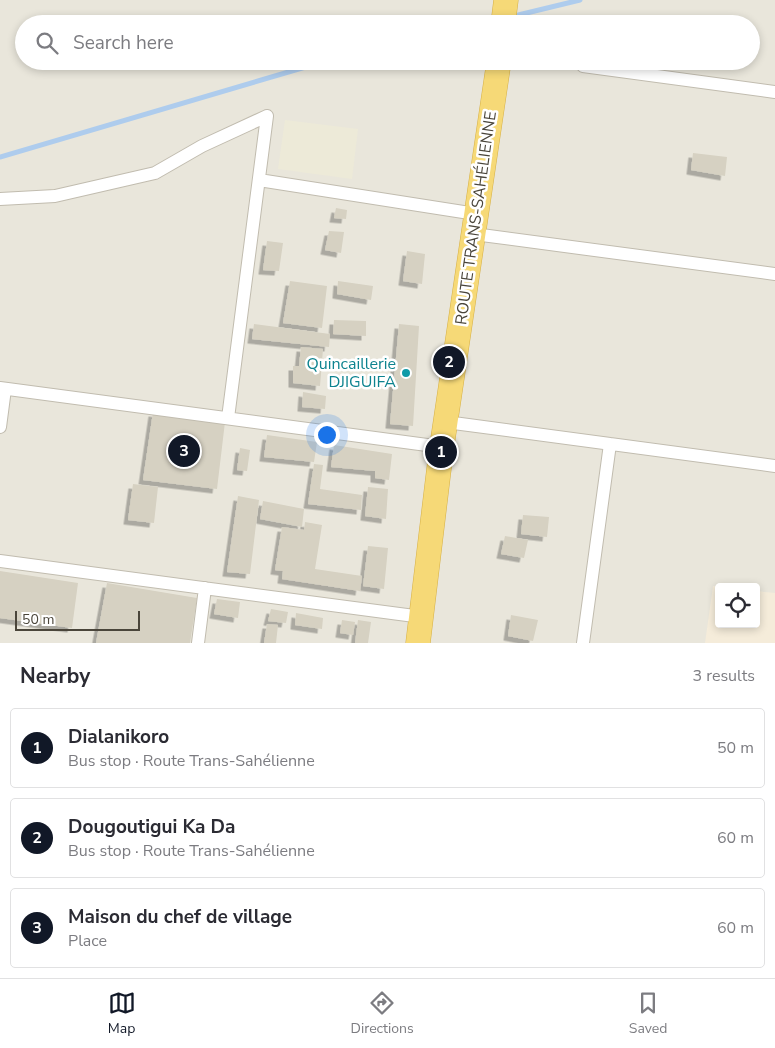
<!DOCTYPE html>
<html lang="en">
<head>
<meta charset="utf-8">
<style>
	body { margin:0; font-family:"Nunito Sans",sans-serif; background:#f7f7f7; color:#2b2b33 }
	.controls { position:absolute; right:15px; bottom:15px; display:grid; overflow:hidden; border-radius:5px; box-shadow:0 2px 8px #0003 }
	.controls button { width:45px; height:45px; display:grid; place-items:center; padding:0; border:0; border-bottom:1px solid #e1e1e2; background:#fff; color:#2b2b33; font:25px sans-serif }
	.scale { position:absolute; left:15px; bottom:12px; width:125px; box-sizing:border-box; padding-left:5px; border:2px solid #4a453a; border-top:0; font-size:14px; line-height:18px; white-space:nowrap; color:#4a453a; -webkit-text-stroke:4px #fff; paint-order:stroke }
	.you { position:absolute; left:326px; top:434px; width:18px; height:18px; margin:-12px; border:4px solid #fff; border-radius:50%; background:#1a73e8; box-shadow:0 0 0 8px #1a73e833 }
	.badge { display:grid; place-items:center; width:32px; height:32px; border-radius:50%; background:#111827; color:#fff; font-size:16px; font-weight:700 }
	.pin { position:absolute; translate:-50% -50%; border:2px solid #fff; box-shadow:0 1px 5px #0006 }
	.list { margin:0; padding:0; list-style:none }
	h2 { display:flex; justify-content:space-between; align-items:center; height:65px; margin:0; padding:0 20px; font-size:21px }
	h2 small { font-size:16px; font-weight:400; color:#7c7c81 }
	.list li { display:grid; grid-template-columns:32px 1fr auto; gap:15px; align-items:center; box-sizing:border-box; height:80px; margin:0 10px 10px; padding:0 10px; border:1px solid #e1e1e2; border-radius:5px }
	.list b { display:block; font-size:19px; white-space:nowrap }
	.list p { margin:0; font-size:16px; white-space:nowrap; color:#7c7c81 }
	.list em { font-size:16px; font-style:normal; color:#7c7c81 }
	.icon { flex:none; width:28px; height:28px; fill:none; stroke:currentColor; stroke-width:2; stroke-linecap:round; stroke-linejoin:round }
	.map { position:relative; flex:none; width:775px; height:643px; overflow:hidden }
	.search { position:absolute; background:#fff; box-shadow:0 2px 8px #0003; left:15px; right:15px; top:15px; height:55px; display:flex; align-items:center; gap:12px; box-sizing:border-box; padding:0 18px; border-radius:28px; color:#7c7c81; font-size:19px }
	.sheet { height:335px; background:#fff }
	nav { display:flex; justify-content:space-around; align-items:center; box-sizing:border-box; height:70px; border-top:1px solid #e1e1e2; background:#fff; font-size:14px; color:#7c7c81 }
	nav a { display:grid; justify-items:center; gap:2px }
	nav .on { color:#111827 }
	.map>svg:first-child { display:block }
	.residential { fill:#e9e6db; fill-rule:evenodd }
	.commercial { fill:#f5ecda }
	.education { fill:#edead8 }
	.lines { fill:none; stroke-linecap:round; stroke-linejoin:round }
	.stream { stroke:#aecced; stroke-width:5 }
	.building { fill:#d6d1c2; filter:url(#shadow) }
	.street-casing { stroke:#c1bcaf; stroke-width:14 }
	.highway-casing { stroke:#d6b046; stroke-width:25 }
	.street { stroke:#fff; stroke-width:12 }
	.highway { stroke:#f6d977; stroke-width:24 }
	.culture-dot { fill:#0f9aa8; stroke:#fff; stroke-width:2 }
	.labels { text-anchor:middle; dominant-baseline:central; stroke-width:5; stroke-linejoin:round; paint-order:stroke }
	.street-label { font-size:16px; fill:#4a453a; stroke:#fff }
	.culture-label { font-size:16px; fill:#0d838f; stroke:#fff; text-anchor:end }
</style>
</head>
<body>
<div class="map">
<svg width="775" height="643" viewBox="0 0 775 643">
	<defs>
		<filter id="shadow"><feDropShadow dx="-4.5" dy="4.5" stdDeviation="0" flood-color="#0004"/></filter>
	</defs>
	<rect width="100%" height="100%" fill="#f5f4ed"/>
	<path class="residential" d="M0,0H775V643H0ZM24,24H751V61H24ZM719,587H756V624H719Z"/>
	<path class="commercial" d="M713,586L720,587L719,624H756V591L775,593V643H705Z"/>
	<path class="education" d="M285,120L358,129L352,179L278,169Z"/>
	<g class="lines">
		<path class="stream" d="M510,17L580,0
			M480,24L497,20
			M0,157L326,61"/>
	</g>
	<path class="building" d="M693,153L727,157L725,176L691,170Z
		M336,208L347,210L346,219L334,218Z
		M329,231L344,232L341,253L325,250Z
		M267,241L283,243L279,271L263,270Z
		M407,251L425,254L422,284L403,281Z
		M290,281L327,286L322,328L283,323Z
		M338,281L373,286L371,300L337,294Z
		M334,320L366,321V336L333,334Z
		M254,324L330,334L329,347L252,339Z
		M399,324L419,326L413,426L390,424Z
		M301,347L323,349L320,386L293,383V366H299Z
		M303,392L326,396L325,409L302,407Z
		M153,412L225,422L217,489L143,480Z
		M267,435L317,442L314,462L264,457Z
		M334,445L392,454L389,480L375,478V471L331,467Z
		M240,448L250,450L247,471L237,470Z
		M314,464L323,465L320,489L362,495L361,510L308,504Z
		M133,484L158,487L154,523L128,520Z
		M368,487L388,489L386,519L365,516Z
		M238,496L259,500L250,574L227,572Z
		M263,501L304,509L302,527L260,519Z
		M523,515L549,517L547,537L521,534Z
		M305,522L322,525L315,569L362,576L360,591L282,579L283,571L275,570L282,527L304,530Z
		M505,536L528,540L524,558L501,554Z
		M368,546L388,548L384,589L363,586Z
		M0,571L78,583L72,628L0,618Z
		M107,583L197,598L190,643H96Z
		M217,599L240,602L238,618L214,614Z
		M271,609L288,612L286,623L268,621Z
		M296,613L323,618L322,629L295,625Z
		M511,615L538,620L533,641L508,636Z
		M342,620L355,622L353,635L340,633Z
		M358,620L371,622L368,643H355Z
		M267,624L278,625L276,643H264Z"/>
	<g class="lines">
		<g class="street-casing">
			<path id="street" d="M583,66L775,92
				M259,180L476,214
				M0,199L55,196L155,173L202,146L267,116
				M474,234L775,274
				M0,388L442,447
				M228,418L267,116
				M446,422L775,466
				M0,427L5,389
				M0,561L422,617
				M198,643L205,588
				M583,643L610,444"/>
		</g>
		<g class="highway-casing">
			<path id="highway" d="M503,24L506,0
				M418,643L441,452L499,61"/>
		</g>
		<use href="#street" class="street"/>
		<use href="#highway" class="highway"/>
	</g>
	<circle class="culture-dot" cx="406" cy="373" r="5"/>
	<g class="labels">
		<g class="street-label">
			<text transform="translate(476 218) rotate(-82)">ROUTE TRANS-SAHÉLIENNE</text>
		</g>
		<g class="culture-label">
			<text x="396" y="364">Quincaillerie<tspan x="396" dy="18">DJIGUIFA</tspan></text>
		</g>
	</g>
</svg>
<div class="controls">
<button><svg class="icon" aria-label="locate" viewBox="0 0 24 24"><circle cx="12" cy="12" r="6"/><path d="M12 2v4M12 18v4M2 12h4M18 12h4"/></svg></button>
</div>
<div class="scale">50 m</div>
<div class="you"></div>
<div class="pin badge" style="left:441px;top:452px">1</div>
<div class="pin badge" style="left:449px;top:362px">2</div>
<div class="pin badge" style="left:184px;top:451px">3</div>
<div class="search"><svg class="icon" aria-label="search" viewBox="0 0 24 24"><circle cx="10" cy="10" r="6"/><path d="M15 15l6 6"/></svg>Search here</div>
</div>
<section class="sheet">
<h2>Nearby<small>3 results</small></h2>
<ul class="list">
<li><span class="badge">1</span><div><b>Dialanikoro</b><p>Bus stop · Route Trans-Sahélienne</p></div><em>50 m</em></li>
<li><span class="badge">2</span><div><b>Dougoutigui Ka Da</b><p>Bus stop · Route Trans-Sahélienne</p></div><em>60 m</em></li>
<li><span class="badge">3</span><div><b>Maison du chef de village</b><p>Place</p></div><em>60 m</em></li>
</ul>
</section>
<nav>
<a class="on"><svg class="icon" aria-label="map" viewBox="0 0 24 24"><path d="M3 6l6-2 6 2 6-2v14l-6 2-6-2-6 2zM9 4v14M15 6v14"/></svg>Map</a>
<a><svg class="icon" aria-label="directions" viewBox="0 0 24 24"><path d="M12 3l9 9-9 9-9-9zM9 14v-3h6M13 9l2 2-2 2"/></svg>Directions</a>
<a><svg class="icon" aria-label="saved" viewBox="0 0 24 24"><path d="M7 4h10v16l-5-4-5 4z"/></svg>Saved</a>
</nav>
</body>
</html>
